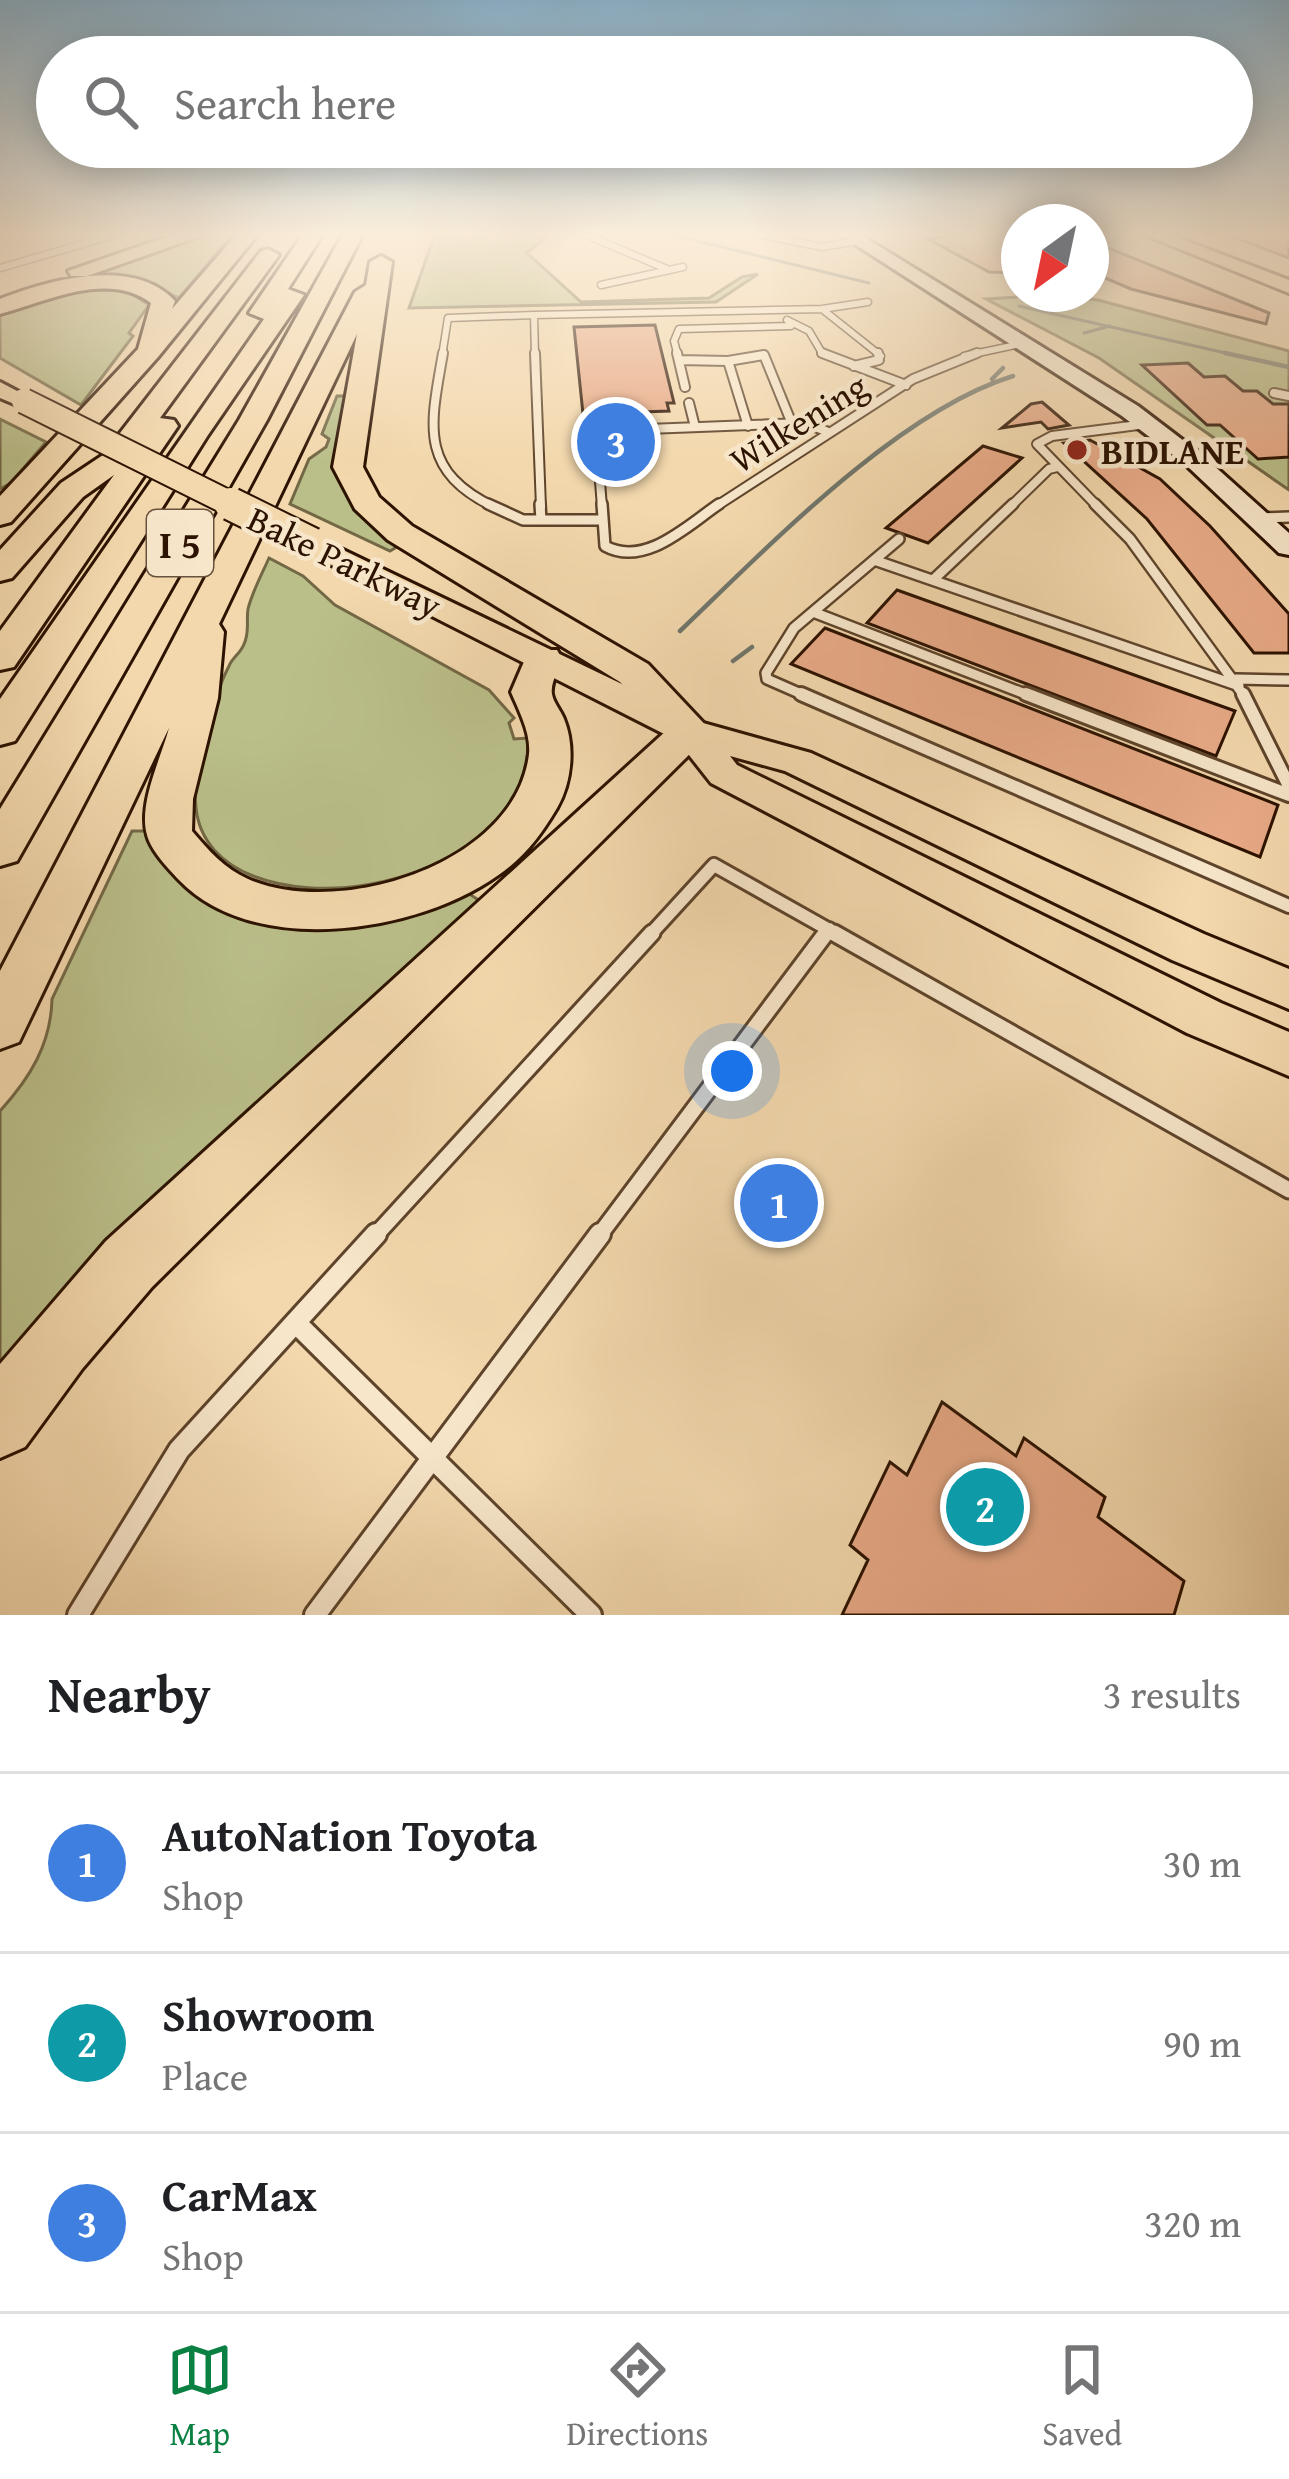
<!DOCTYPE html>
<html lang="en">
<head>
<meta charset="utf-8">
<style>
	body { margin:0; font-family:"Gentium Book Plus",serif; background:#f2f2f2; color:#202124 }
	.compass { position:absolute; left:1001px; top:204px; width:108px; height:108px; border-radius:50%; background:#fff; box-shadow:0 6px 30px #0003; rotate:213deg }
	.you { position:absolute; left:732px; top:1071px; width:42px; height:42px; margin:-30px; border:9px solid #fff; border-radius:50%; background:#1a73e8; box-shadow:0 0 0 18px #1a73e833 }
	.badge { display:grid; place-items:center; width:78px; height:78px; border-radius:50%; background:#0b8043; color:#fff; font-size:39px; font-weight:700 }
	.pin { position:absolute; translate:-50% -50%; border:6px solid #fff; box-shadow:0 3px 12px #0006 }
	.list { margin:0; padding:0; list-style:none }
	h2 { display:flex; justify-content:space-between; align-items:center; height:156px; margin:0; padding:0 48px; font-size:51px }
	h2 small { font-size:39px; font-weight:400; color:#757577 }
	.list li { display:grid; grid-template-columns:78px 1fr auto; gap:36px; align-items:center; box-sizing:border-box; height:180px; padding:0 48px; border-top:3px solid #e0e0e0 }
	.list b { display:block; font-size:45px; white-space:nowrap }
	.list p { margin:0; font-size:39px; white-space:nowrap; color:#757577 }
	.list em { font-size:39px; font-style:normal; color:#757577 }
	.icon { flex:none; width:66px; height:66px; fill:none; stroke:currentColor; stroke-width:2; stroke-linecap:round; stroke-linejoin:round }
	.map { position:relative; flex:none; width:1289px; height:1615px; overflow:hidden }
	.search { position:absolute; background:#fff; box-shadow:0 6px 30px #0003; left:36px; right:36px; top:36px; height:132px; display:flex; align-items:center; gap:30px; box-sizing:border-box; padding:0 42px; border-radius:66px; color:#757577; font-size:45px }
	.sheet { height:696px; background:#fff }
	nav { display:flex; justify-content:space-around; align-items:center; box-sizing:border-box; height:168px; border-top:3px solid #e0e0e0; background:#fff; font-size:33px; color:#757577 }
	nav a { display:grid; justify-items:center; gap:6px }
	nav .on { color:#0b8043 }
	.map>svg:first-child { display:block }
	.green { fill:#babf8a; stroke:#736845; stroke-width:3 }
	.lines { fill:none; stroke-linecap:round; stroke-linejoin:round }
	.stream-far1 { stroke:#71766c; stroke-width:3 }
	.stream { stroke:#71766c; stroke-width:4.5 }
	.building { fill:#e8aa87; stroke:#2c1200; stroke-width:3 }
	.lane-far5-casing { stroke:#5e442b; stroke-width:9 }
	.lane-far4-casing { stroke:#5e442b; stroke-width:12 }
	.lane-far3-casing { stroke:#5e442b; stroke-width:14 }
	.lane-far2-casing { stroke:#5e442b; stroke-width:18 }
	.lane-far1-casing { stroke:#5e442b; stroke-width:21 }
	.lane-casing { stroke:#5e442b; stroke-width:26 }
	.secondary-casing { stroke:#2c1200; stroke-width:6 }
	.primary-casing { stroke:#2c1200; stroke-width:6 }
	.highway-casing { stroke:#2c1200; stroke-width:6 }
	.lane-far5 { stroke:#f7e6ca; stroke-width:6 }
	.lane-far4 { stroke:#f7e6ca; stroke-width:8 }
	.lane-far3 { stroke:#f7e6ca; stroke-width:9 }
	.lane-far2 { stroke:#f7e6ca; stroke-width:12 }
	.lane-far1 { stroke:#f7e6ca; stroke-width:15 }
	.lane { stroke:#f7e6ca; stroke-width:20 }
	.secondary { fill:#f7e6ca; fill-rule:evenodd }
	.primary { fill:#f3d8ad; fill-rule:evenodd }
	.highway { fill:#f3d8ad; fill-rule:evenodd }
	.primary-bridge-far1-casing { stroke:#2c1200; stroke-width:28; stroke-linecap:butt }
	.primary-bridge-casing { stroke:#2c1200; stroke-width:36; stroke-linecap:butt }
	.primary-bridge-far1 { stroke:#f3d8ad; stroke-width:24 }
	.primary-bridge { stroke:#f3d8ad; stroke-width:32 }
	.poi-dot { fill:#8f2418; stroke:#f7e6ca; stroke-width:4.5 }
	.labels { text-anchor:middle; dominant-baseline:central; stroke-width:9; stroke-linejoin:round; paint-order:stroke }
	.far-street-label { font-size:36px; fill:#2c1200; stroke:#f7e6ca }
	.far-poi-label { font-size:36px; font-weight:bold; fill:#2c1200; stroke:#f7e6ca; text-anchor:start }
	.shield { fill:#f7e6ca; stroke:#69523d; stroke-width:3 }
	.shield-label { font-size:39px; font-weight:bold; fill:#2c1200 }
</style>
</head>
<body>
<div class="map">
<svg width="1289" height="1615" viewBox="0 0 1289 1615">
	<rect width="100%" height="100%" fill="#f3d8ad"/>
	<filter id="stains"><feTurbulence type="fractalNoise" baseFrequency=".00167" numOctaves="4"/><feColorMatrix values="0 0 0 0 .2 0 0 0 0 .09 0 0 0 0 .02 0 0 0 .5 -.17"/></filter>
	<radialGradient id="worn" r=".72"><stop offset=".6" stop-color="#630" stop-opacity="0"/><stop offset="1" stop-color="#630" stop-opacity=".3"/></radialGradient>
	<path class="green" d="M205,234H233L179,298L149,285L44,286Z
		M435,234H550L527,253L581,302L709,298L742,277L758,274L716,302L409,308Z
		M85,290L127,291L149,305L129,333L133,336L81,405L0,358V315L35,300Z
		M1049,295L1098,300L1289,351V490L1099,358L986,299Z
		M337,396H347C329,476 338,493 400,545L390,551L290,504L309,459L326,447L329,439L322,434Z
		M0,419L46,442L11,483L0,489Z
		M269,558L303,576L335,605L489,690L514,718L509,723L514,739L528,738C532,901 210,942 196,808C192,772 212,699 229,666C232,658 241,653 244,644C250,632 246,621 248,609C252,592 262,574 269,558Z
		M132,831H151L160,857L192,892L229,913L265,923L465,891L480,901L0,1372V1111C30,1078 51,1044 52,999Z"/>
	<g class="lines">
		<path class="stream-far1" d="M669,234L869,283
			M1019,306L1239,356
			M1084,333L1110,326"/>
		<path class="stream" d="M1225,353L1289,367
			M992,379L1003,368
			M680,631C768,547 897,412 1013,376
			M733,661L752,647"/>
	</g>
	<path class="building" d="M961,234H1019V273L989,272L928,239Z
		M1231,234H1289V258L1231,236Z
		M1091,241L1269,313L1266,324L1131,289L1091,272Z
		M655,325L674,403H667L669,411L613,413V418L583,414L574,327Z
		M1188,363L1204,377L1225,376L1243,391H1257L1273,404H1289V457L1258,459L1220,425H1207L1142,365Z
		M1042,402L1069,425L1048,429L1041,422L1002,428L1031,404Z
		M1090,440L1160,479L1210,526L1289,614V653H1254L1147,519L1064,443Z
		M983,446L1022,458L928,543L886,528Z
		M897,590L1235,711L1216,756L867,623Z
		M825,628L1278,805L1260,857L791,664Z
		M942,1402L1016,1456L1024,1438L1105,1497L1098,1517L1184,1581L1174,1615H842L868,1560L850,1545L890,1462L907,1475Z"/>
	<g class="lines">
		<g class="lane-far5-casing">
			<path id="lane-far5" d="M584,234L669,270
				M757,234L822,247L858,241
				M0,268L117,234
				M601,285L683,267
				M822,309L881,356
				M534,315L822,309L868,302
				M787,320L809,331L822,353L829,356
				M442,356L448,318L534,315L535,356
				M678,356L674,341L679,329L791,326
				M760,356H764
				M964,356L1025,343"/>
		</g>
		<g class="lane-far4-casing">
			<path id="lane-far4" d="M443,353C431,423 417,470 494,507
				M535,353L541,507
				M677,353L685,387
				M822,353L906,385
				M679,360L728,361
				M854,366L879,360L878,353
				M1274,393L1289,396
				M689,403L695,427
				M748,426L728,361L764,355L792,424
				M602,507L596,431L804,423L826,431
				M715,507L913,379L977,353
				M1010,507L1049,469L1057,467
				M1098,507L1037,444L1052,436L1146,424"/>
		</g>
		<g class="lane-far3-casing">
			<path id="lane-far3" d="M488,504L523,520H541
				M540,504L541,520
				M602,504L605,546C645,568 688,525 719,504
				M1095,504L1130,539L1245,697
				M1259,518L1289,517
				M541,520H603
				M874,560L1239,686
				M933,580L1013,504
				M813,612L1033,697
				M1236,679L1289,680
				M808,697L767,679L766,673L794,628L899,539"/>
		</g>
		<g class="lane-far2-casing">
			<path id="lane-far2" d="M801,694L1289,906
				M1026,694L1289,795
				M1243,694L1289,786
				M649,936L714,865L840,936
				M824,936L829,929"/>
		</g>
		<g class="lane-far1-casing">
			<path id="lane-far1" d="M834,933L1289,1190
				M374,1237L652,933
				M598,1237L826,933"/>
		</g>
		<g class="lane-casing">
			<path id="lane" d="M296,1323L591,1615
				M78,1615L179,1450L376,1234
				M315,1615L600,1234"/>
		</g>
		<g class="secondary-casing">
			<path id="secondary" d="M839,234H859L1138,406L1201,454L1289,533V555L1279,553L1185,464L1122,416Z"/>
		</g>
		<g class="primary-casing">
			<path id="primary" d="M1143,234H1168L1289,280V293Z
				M0,382L36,401L24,408L0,398Z
				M312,535L703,723L811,753L1204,934L1289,969V1009L1172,960L785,771L730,756L737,765L1221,1003L1289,1032V1076L1187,1033L711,783L678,741L302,550L297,544Z"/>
		</g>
		<g class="highway-casing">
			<path id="highway" d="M175,234H206L87,276H71L68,271Z
				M237,234H258L158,357L11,522L0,525V496L138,349L151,303C107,270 46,302 0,314V299C49,280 133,256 175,301L172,309Z
				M303,234H323L288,289L304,295L208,435L15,741L0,745V699L264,319L249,313Z
				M343,234H363L267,420L17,861L0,866V809L239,420Z
				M268,249L279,255L160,418L174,420L178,426L14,667L0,670V631L114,475L83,497L12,578L0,581V550L61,483L103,455L261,251Z
				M381,256L392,262L363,467L379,497L412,526L648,664L712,732L152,1287L82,1369L25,1447L0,1458V1364L106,1241L666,731L620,682L388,540L355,509L333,467L357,334L219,624L224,632L218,698L193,799L192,831C208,850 225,869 248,879C340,919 516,864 529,754C531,733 519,711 511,692L529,650H557L562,659C559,668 550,684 552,694C553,702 561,711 564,719C575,746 572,782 557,808C541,835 524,858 497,876C417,933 253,958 179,880C168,868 151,851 147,835C138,804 161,758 169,728L19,1042L0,1049V971L355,292L366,285L370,262Z"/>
		</g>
		<use href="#lane-far5" class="lane-far5"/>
		<use href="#lane-far4" class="lane-far4"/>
		<use href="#lane-far3" class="lane-far3"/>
		<use href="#lane-far2" class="lane-far2"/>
		<use href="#lane-far1" class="lane-far1"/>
		<use href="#lane" class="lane"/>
		<use href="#secondary" class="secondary"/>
		<use href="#primary" class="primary"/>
		<use href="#highway" class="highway"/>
		<g class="primary-bridge-far1-casing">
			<path id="primary-bridge-far1" d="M24,401L237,507"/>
		</g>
		<g class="primary-bridge-casing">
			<path id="primary-bridge" d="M231,504L312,544"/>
		</g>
		<use href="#primary-bridge-far1" class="primary-bridge-far1"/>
		<use href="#primary-bridge" class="primary-bridge"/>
	</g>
	<linearGradient id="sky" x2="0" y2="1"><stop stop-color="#8bb6d3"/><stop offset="0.51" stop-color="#faedda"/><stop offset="1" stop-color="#faedda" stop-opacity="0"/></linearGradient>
	<rect width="1289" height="460" fill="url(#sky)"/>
	<circle class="poi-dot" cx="1077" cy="450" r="12"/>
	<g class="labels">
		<g class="far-street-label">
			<text transform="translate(798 422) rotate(-32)">Wilkening</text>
			<text transform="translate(345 561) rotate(26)">Bake Parkway</text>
		</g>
		<g class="far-poi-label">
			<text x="1101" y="450">BIDLANE</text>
		</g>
		<rect class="shield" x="147" y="510" width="66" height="66" rx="9"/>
		<g class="shield-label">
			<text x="180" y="543">I 5</text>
		</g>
	</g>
	<rect width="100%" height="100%" filter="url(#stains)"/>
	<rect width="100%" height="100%" fill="url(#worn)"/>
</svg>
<svg class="compass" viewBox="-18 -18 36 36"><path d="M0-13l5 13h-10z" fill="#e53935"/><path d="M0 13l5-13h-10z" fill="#757577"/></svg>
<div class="you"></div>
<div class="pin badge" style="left:779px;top:1203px;background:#3f7fe0">1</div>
<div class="pin badge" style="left:985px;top:1507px;background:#0f9aa8">2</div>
<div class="pin badge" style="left:616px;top:442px;background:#3f7fe0">3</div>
<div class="search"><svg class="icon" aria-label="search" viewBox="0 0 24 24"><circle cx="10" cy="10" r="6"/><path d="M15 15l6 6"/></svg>Search here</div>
</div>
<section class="sheet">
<h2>Nearby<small>3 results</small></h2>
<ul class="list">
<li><span class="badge" style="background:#3f7fe0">1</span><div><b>AutoNation Toyota</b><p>Shop</p></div><em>30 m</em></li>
<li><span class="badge" style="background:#0f9aa8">2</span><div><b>Showroom</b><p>Place</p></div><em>90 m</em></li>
<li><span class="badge" style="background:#3f7fe0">3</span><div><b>CarMax</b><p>Shop</p></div><em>320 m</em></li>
</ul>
</section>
<nav>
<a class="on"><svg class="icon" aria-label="map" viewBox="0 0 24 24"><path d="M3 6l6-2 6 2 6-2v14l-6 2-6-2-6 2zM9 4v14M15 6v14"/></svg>Map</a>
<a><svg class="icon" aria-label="directions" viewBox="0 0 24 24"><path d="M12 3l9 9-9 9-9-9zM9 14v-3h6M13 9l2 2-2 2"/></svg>Directions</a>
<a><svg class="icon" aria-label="saved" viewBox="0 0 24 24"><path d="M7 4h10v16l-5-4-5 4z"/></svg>Saved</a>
</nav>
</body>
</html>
